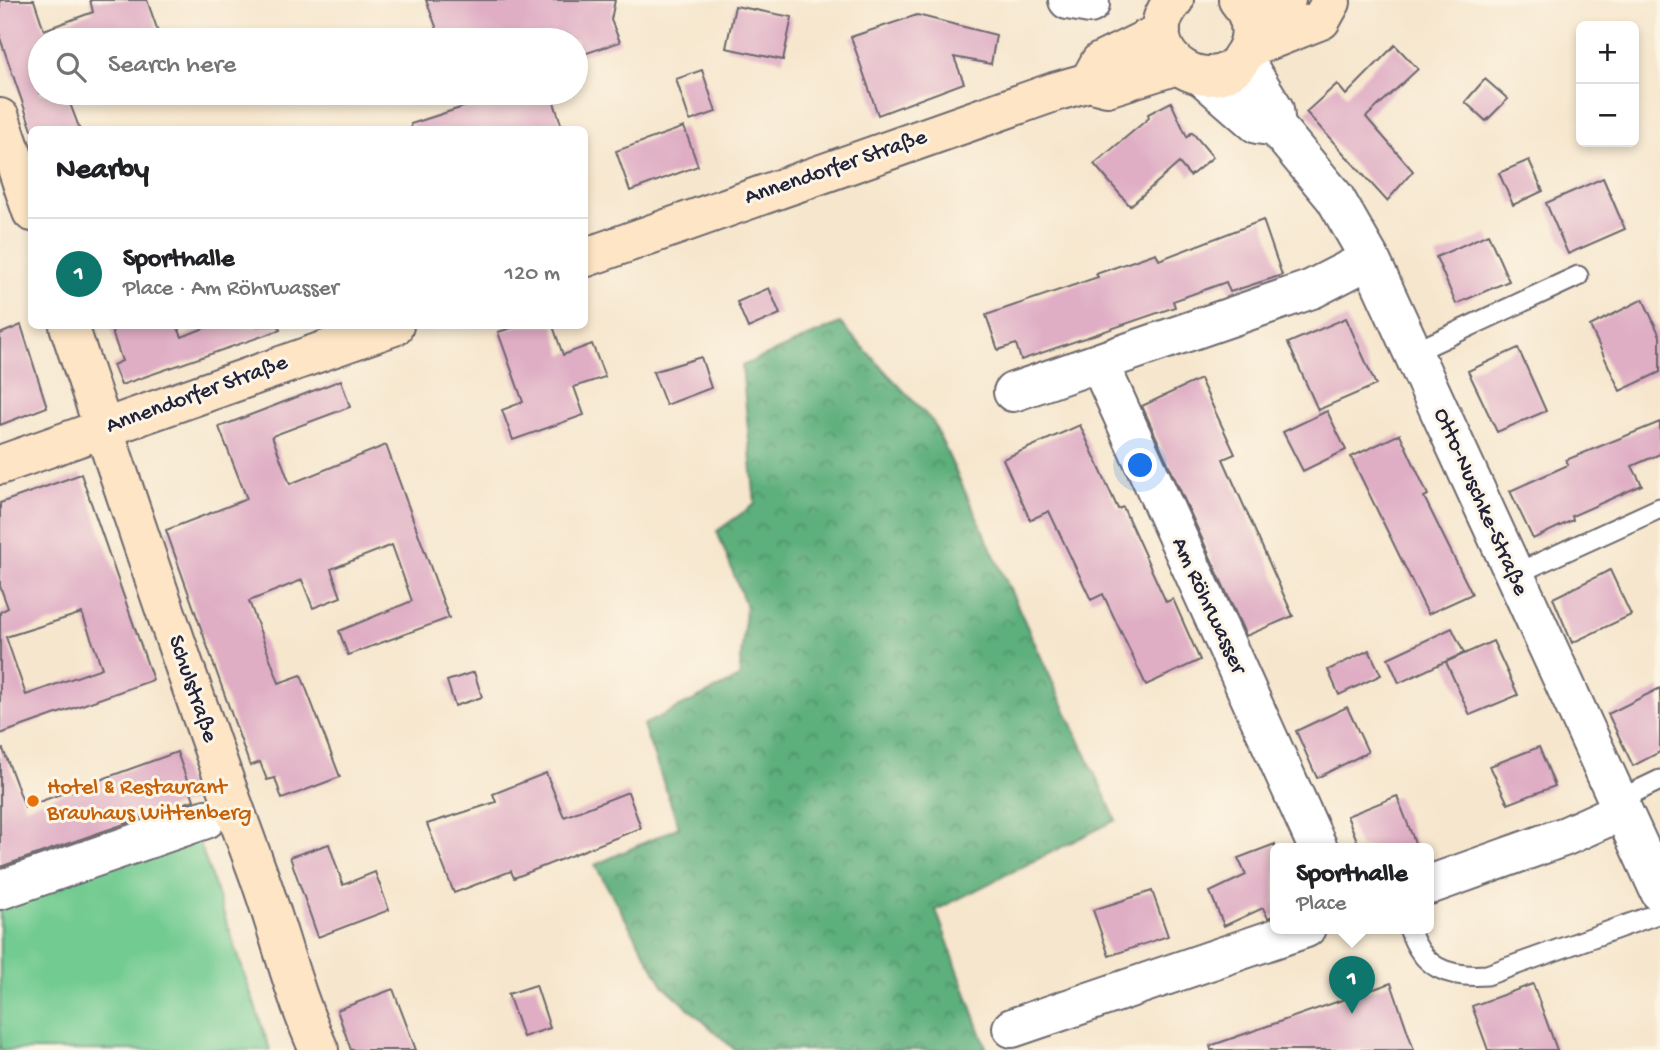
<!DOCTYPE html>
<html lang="en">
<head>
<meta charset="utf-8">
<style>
	body { margin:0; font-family:"Gochi Hand",sans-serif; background:#f6f6f6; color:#202124 }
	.controls { position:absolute; right:21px; top:21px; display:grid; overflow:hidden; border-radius:10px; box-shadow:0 4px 10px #0003 }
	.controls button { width:63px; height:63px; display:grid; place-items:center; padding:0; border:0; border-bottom:2px solid #e0e0e0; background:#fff; color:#202124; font:35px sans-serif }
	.you { position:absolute; left:1141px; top:466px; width:24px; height:24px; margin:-18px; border:5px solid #fff; border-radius:50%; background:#1a73e8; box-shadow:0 0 0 10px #1a73e833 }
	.badge { display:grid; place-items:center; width:46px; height:46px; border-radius:50%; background:#0f766e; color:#fff; font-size:23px; font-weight:700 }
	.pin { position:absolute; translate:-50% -58px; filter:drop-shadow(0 2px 4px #0008) }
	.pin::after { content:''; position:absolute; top:37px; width:24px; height:21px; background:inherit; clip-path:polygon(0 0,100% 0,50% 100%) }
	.popup { position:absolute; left:1270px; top:843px; width:164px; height:91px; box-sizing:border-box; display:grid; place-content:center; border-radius:10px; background:#fff; filter:drop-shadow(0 2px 5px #0005); font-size:23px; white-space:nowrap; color:#757577 }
	.popup b { font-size:26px; color:#202124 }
	.popup::after { content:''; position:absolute; left:50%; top:100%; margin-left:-14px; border:14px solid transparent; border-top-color:#fff }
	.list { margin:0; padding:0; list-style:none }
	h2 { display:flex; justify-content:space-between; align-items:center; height:91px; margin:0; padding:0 28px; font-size:30px }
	h2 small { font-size:23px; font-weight:400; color:#757577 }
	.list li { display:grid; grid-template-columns:46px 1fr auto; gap:21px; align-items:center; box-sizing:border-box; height:112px; padding:0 28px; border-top:2px solid #e0e0e0 }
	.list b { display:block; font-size:26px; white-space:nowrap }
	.list p { margin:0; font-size:23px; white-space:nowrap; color:#757577 }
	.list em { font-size:23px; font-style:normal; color:#757577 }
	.icon { flex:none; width:38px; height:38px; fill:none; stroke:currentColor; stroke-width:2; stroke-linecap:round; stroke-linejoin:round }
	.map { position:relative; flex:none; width:1660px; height:1050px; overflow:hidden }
	.search { position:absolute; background:#fff; box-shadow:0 4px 10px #0003; left:28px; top:28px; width:560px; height:77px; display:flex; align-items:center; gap:18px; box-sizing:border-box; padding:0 24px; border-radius:38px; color:#757577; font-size:26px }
	.panel { position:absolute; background:#fff; box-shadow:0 4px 10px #0003; left:28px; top:126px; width:560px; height:203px; border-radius:10px }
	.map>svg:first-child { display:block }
	.forest { fill:url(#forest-crowns); stroke:#40685b; stroke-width:2 }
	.green { fill:#72cb91; stroke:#4a7666; stroke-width:2 }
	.building { fill:#dfadc4; fill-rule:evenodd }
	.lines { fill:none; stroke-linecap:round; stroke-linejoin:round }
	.lane-casing { stroke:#6c676e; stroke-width:23 }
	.street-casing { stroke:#6c676e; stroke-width:42 }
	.secondary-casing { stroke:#6c676e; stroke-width:42 }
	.lane { stroke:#fff; stroke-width:19 }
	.street { stroke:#fff; stroke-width:38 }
	.secondary { stroke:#fde5c5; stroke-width:38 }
	.food-dot { fill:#e8710a; stroke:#fcf5e5; stroke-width:2.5 }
	.labels { text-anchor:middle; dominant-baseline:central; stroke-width:6; stroke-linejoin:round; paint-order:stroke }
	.street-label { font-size:23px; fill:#22223b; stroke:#fcf5e5 }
	.food-label { font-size:23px; fill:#c56008; stroke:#fcf5e5; text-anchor:start }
</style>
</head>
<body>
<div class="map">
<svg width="1660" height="1050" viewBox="0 0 1660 1050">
	<defs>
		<pattern id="forest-crowns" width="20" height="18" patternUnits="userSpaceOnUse" patternTransform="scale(1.75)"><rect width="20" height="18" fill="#5daf7b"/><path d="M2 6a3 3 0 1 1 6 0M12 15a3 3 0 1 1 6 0" fill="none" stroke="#4c8e66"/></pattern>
	</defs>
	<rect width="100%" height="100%" fill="#fcf5e5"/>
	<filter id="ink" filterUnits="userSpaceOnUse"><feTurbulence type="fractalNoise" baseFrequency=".0143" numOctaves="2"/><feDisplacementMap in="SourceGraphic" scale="14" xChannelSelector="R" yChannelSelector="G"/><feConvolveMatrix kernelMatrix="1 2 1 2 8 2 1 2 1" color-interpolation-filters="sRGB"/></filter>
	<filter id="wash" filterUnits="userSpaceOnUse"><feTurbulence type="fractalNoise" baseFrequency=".00686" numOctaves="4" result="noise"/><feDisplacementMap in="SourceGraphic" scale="28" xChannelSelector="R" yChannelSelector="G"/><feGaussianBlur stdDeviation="1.57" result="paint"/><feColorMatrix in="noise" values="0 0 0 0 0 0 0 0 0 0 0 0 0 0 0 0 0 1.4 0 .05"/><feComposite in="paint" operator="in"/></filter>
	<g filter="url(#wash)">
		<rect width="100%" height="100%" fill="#f6e6cd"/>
		<path class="forest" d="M840,323L933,422L1116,820L936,910L987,1050H735L663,985L595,865L679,827L643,725L739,678L746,606L717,531L755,504L742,366Z"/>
		<path class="green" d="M197,835L270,1050H0V903Z"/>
		<g id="blocks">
			<path class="building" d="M0,0H34L44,30L93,12L90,0H147L161,40H40V93H66L80,130H32L0,38Z
				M426,0H615L611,20L620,42L578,56L576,40H441Z
				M735,6L792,17L783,60L726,48Z
				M917,15L996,35L991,64L954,57L964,83L878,115L851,37Z
				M1395,45L1418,69L1366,117L1413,171L1387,201L1306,112L1337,84L1346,95Z
				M702,70L716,112L690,121L676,79Z
				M1485,79L1508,99L1486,121L1465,102Z
				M506,93H551L563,130H412L411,124Z
				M1171,102L1187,137L1192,132L1213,157L1190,176L1179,163L1130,206L1094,164L1149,118L1148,114Z
				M684,127L698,166L630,191L616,151Z
				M1529,160L1543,191L1513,205L1499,173Z
				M1603,178L1625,229L1568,254L1546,203Z
				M1263,220L1282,275L1230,292L1226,282L1173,301L1175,307L1021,360L1016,344L998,350L986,315L1098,277L1096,274L1156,253L1159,260Z
				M1488,234L1509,281L1456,304L1436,257Z
				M769,288L780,314L748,328L737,302Z
				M1643,299L1660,336V372L1620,391L1590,326Z
				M1346,318L1376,385L1318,410L1288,343Z
				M21,325L47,407L0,425V334Z
				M110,326H177L182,337L209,326H279L280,330L121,385L113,365L122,361Z
				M518,326H553L563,355L592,344L605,377L574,387L584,415L513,440L502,410L523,402L498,332Z
				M1518,348L1546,411L1497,432L1468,371Z
				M701,357L711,388L666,405L653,372Z
				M1200,379L1235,454L1223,459L1293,616L1246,636L1142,406Z
				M341,380L350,407L272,436L290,484L386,445L449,618L348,655L339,631L412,601L392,545L331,569L341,597L313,608L302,580L249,601L279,683L301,675L340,777L282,799L275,778L267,780L260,762L250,766L166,530L247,499L219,427Z
				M1327,411L1346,450L1303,471L1283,432Z
				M1660,422V454L1632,466L1642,485L1572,516L1573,520L1533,539L1510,491L1568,465L1566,460Z
				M1080,425L1118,509L1123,507L1166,602L1173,599L1200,660L1146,685L1103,594L1091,600L1049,511L1030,520L1003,459Z
				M1400,434L1428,495L1424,497L1472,594L1428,614L1351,457Z
				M81,474L153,680L0,734V612L8,608L0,586V503ZM82,613L102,668L26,695L6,637Z
				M1610,570L1631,615L1572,643L1553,598Z
				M1452,628L1464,653L1399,683L1388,658Z
				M1493,641L1518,695L1470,715L1446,662Z
				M1369,650L1381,675L1339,695L1328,670Z
				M474,672L482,697L455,706L447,681Z
				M1660,688V752L1633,766L1608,714Z
				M1347,707L1368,752L1317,778L1296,731Z
				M1539,747L1555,786L1508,804L1490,766Z
				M3,749L25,807L177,752L194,800L0,867V750Z
				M546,773L564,817L628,792L641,828L514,878L511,871L454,893L427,824L496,802L493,794Z
				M1397,796L1417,848H1360L1347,816Z
				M329,844L343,885L375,872L389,910L318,937L290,857Z
				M1275,844V915L1268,918L1263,908L1224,926L1210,892L1246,875L1238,858Z
				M1152,891L1168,936L1109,956L1093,910Z
				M1391,983L1414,1050H1211L1210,1046Z
				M1533,984L1557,1050H1488L1472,1006Z
				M536,985L550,1028L523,1037L508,994Z
				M393,989L416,1050H351L337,1010Z"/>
		</g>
	</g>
	<g filter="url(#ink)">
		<use href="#blocks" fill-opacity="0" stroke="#6c676e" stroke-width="2"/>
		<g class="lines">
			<g class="lane-casing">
				<path id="lane" d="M1412,353L1578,276
					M1513,575L1660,508
					M1616,801L1660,780
					M1409,928C1422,968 1447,978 1487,975L1660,913"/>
			</g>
			<g class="street-casing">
				<path id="street" d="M1068,0L1090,4
					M1242,57L1274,109L1276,127L1335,198L1370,259L1660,892
					M1202,76L1257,124L1276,127
					M1099,363L1318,848
					M1013,392L1312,289L1370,259
					M1429,885L1566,836L1621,811
					M0,890L206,819
					M1012,1028L1306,928"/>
			</g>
			<g class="secondary-casing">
				<path id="secondary" d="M1174,0C1125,56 1224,112 1248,46C1254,29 1249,13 1238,0
					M1245,9L1286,0
					M1247,49L1321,20L1331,2
					M1089,82L1100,62L1161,32
					M0,118L32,212
					M584,258L1054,92L1089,82L1107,87L1177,65
					M69,326C131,510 192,694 259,876C280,934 293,993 319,1050
					M0,465L394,326"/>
			</g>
			<use href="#lane" class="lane"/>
			<use href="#street" class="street"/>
			<use href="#secondary" class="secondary"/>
		</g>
	</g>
	<circle class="food-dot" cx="33" cy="801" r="7"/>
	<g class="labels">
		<g class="street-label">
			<text transform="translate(836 168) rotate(-19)">Annendorfer Straße</text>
			<text transform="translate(197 395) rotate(-20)">Annendorfer Straße</text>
			<text transform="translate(1480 502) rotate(66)">Otto-Nuschke-Straße</text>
			<text transform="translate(1208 606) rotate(65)">Am Röhrwasser</text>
			<text transform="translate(192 689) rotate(71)">Schulstraße</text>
		</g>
		<g class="food-label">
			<text x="47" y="788">Hotel &amp; Restaurant<tspan x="47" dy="26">Brauhaus Wittenberg</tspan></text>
		</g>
	</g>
</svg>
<div class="controls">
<button>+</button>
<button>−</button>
</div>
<div class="you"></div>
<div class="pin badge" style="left:1352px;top:1014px">1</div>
<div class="popup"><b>Sporthalle</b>Place</div>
<div class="search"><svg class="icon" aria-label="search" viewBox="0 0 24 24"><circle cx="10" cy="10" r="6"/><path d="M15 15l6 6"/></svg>Search here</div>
<section class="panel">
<h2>Nearby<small></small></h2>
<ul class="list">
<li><span class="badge">1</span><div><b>Sporthalle</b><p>Place · Am Röhrwasser</p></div><em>120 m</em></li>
</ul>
</section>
</div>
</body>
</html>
